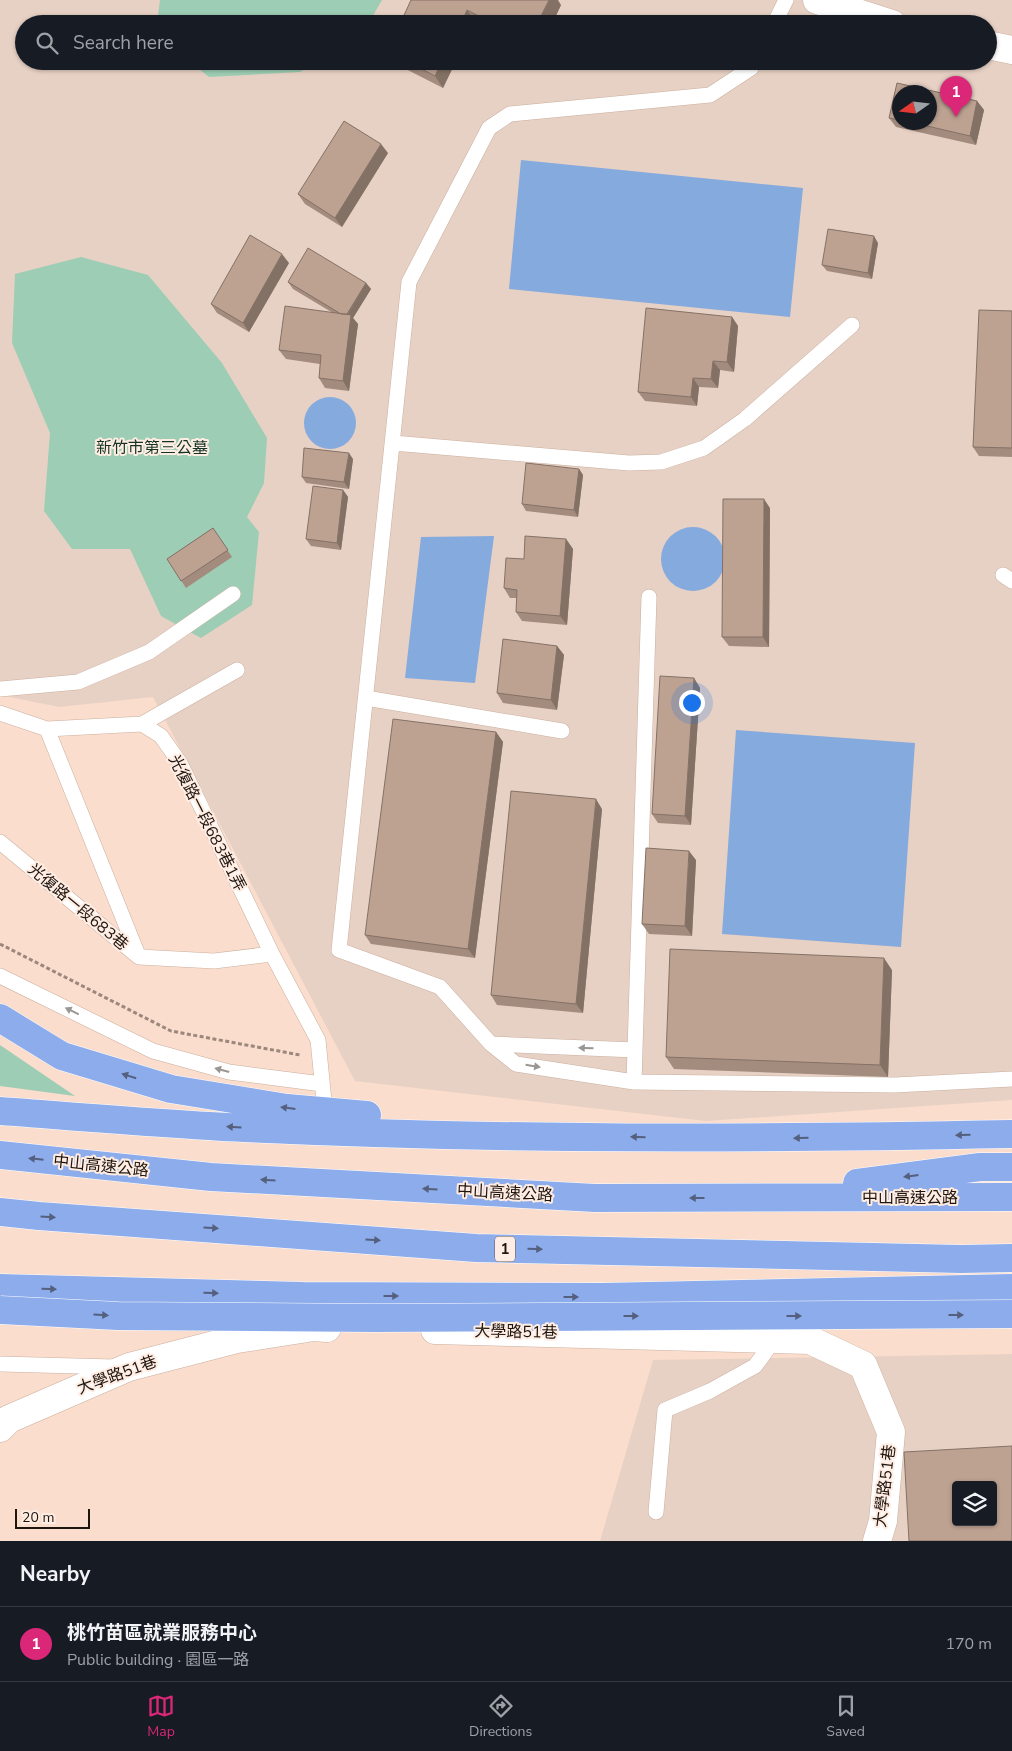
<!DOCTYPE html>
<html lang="en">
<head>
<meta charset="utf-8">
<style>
	body { margin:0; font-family:"Nunito Sans","Noto Sans TC",sans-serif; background:#242831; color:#f1f3f6 }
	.controls { position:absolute; right:15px; bottom:15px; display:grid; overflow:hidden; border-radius:5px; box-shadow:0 1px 4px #0004 }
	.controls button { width:45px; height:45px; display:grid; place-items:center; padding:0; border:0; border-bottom:1px solid #363941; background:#171b24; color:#f1f3f6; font:25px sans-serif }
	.compass { position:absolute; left:892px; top:85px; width:45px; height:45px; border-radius:50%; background:#171b24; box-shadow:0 1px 4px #0004; rotate:256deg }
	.scale { position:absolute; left:15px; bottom:12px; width:75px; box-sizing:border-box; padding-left:5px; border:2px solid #1e150f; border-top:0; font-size:14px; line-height:18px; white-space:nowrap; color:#1e150f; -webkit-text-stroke:4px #ffede3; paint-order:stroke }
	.you { position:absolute; left:691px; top:702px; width:18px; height:18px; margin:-12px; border:4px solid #fff; border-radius:50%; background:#1a73e8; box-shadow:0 0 0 8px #1a73e833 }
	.badge { display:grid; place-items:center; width:32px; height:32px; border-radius:50%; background:#db2777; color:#fff; font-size:16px; font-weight:700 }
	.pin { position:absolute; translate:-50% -41px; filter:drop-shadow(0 1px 2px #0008) }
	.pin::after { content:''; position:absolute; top:26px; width:18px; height:15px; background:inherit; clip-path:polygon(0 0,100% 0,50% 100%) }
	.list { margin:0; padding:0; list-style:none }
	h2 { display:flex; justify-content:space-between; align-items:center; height:65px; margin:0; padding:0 20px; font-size:21px }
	h2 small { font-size:16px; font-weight:400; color:#9ea1a6 }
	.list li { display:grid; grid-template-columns:32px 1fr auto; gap:15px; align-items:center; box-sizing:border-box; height:75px; padding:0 20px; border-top:1px solid #363941 }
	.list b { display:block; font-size:19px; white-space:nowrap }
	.list p { margin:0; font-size:16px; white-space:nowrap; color:#9ea1a6 }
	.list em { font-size:16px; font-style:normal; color:#9ea1a6 }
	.icon { flex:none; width:28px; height:28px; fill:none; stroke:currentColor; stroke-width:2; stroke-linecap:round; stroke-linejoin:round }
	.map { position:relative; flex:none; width:1012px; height:1541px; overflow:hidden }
	.search { position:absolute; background:#171b24; box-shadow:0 1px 4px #0004; left:15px; right:15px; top:15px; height:55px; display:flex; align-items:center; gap:12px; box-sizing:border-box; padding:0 18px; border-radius:28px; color:#9ea1a6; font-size:19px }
	.sheet { height:140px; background:#171b24 }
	nav { display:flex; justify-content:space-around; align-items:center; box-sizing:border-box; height:70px; border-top:1px solid #363941; background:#171b24; font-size:14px; color:#9ea1a6 }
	nav a { display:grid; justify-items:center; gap:2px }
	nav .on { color:#db2777 }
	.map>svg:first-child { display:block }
	.industrial { fill:#e7d1c4; fill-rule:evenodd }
	.green { fill:#9dcdb4 }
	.water { fill:#85aade }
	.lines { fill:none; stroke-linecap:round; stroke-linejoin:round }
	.service-casing { stroke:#cbaf9f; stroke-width:16 }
	.minor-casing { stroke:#cbaf9f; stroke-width:29 }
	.tertiary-casing { stroke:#cbaf9f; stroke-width:29 }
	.motorway-casing { stroke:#fff; stroke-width:29 }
	.path { stroke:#9b877b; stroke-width:3; stroke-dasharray:4 2.5; stroke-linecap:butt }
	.service { stroke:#fff; stroke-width:15 }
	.minor { stroke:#fff; stroke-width:28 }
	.tertiary { stroke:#fff; stroke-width:28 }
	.motorway { stroke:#8cacec; stroke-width:28 }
	.motorway-bridge-casing { stroke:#fff; stroke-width:29; stroke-linecap:butt }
	.motorway-bridge { stroke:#8cacec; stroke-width:28 }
	.wall { fill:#a38b7e; fill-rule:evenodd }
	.shaded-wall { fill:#847166 }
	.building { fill:#bda292; stroke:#847166; fill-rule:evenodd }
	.oneway { fill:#9a9693 }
	.oneway2 { fill:#55607e }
	.labels { text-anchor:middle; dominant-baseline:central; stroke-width:4; stroke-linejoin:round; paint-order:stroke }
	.shield { fill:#ffede3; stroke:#62564f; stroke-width:1 }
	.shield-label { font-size:15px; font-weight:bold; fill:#1e150f }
	.park-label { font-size:16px; fill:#133324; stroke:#ffede3 }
	.street-label { font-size:16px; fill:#1e150f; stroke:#ffede3 }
</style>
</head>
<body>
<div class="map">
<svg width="1012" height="1541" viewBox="0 0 1012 1541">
	<rect width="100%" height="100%" fill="#faddcc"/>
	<path class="industrial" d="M0,0H1012V1100L706,1121L355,1081L153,697L59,707L0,695ZM24,24H988V61H24ZM900,92H930V122H900Z
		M1012,1354V1541H600L653,1360ZM956,1485H993V1522H956Z"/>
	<path class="green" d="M160,0H382L368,24H157Z
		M189,61H319L300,72L209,77Z
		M81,257L148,275L222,363L267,438L264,483L247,517L259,532L252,605L201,638L161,616L130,549H72L44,511L50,433L12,343L15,274Z
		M0,1045L75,1096L0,1086Z"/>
	<path class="water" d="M521,160L803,188L790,317L509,289Z
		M304 423a26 26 0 1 1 52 0a26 26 0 1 1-52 0Z
		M661 559a32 32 0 1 1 64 0a32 32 0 1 1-64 0Z
		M494,536L475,683L405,678L421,537Z
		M736,730L915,743L901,947L722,934Z"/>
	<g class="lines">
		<g class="service-casing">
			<path id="service" d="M774,24L786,0
				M755,61L751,68L710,95L510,114L489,128L409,282L339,950L440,987L491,1044L516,1064L634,1082L895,1085L1012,1079
				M393,443L629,463L661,462L704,448L745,419L852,325
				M1003,575L1012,581
				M0,689L78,682L149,652L233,594
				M366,698L562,731
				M0,713L47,729L142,724L161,736L180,763L272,954
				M142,724L237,670
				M47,729L138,955
				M0,842L139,957L214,961L272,954L318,1040L324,1101
				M0,976L153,1051L229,1072L322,1084
				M491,1044L635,1050
				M634,1082L649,597
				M0,1364L115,1367
				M656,1512L665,1410L710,1391L755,1366L775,1339"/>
		</g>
		<g class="minor-casing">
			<path id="minor" d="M435,1330L810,1340L863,1365L891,1432L883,1521L877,1541
				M0,1428L9,1419L129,1367L237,1339L314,1327L327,1328"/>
		</g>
		<g class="tertiary-casing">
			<path id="tertiary" d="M817,0L892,24
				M988,45L1012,50"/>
		</g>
		<g class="motorway-casing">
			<path id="motorway" d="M0,1018L62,1056L171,1089L287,1108L367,1115
				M0,1111C81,1117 162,1124 244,1128C500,1140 756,1139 1012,1134
				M0,1155L211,1177L595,1198L1012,1197
				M857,1183L980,1167H1012
				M0,1212L39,1216L476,1248L961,1259L1012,1258
				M0,1288L303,1296L602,1297L1012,1288"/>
		</g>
		<path class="path" d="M0,944L171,1031L300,1055"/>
		<use href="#service" class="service"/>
		<use href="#minor" class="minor"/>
		<use href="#tertiary" class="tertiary"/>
		<use href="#motorway" class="motorway"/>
		<g class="motorway-bridge-casing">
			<path id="motorway-bridge" d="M0,1310L118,1316L376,1318L1012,1314"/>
		</g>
		<use href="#motorway-bridge" class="motorway-bridge"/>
	</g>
	<path class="wall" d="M411,0L561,5L552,24H479L476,22L475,24H400Z
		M393,61H456L443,88L394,63Z
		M897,83L977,101L984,110L976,145L896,127L889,118ZM900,92H930V122H900Z
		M388,153L342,227L305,204L298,194Z
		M878,243L872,279L827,271L822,265Z
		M289,263L249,332L217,313L211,304Z
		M288,282L366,283L371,289L353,318L358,324L349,391L325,388L319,378L320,364L286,359L279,350L333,313L293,289Z
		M1012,311V457L979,456L973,447Z
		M732,317L738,326L734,372L720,370L718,388L699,387L697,406L645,401L638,392Z
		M353,459L349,489L306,483L302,477Z
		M579,469L583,475L578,517L526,511L522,504Z
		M343,490L348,497L341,550L311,546L306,539Z
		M770,508L769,647L729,646L722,637Z
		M213,528L232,557L186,588L167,559Z
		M566,539L573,549L567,625L522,621L516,612L517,598H510L504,588L524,559Z
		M557,646L564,655L557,710L503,703L497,693Z
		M694,678L700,688L691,825L658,823L652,814Z
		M496,732L503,742L475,958L371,944L365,935Z
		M602,809L583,1013L497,1005L491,995Z
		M696,860L692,936L649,934L642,924Z
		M892,970L888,1077L674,1069L666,1057Z"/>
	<path class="shaded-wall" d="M549,0H558L561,5L552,24H537Z
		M467,10L476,22L475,24H461Z
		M442,61H456L443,88L435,76Z
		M977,101L984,110L976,145L970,136Z
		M381,144L388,153L342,227L335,218Z
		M874,236L878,243L872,279L868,273Z
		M282,254L289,263L249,332L243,323Z
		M366,283L371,289L353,318L358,324L349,391L343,381L346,317Z
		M732,317L738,326L734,372L727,362Z
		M713,361L720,370L718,388L711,379Z
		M693,378L699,387L697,406L691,397Z
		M349,453L353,459L349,489L344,482Z
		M579,469L583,475L578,517L574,510Z
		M343,490L348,497L341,550L337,543Z
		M764,499L770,508L769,647L763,637Z
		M566,539L573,549L567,625L560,616Z
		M557,646L564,655L557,710L551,700Z
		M694,678L700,688L691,825L685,816Z
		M496,732L503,742L475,958L468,949Z
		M596,799L602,809L583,1013L576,1004Z
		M689,851L696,860L692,936L685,926Z
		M884,958L892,970L888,1077L880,1065Z"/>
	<path class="building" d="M411,0H549L537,24H494L467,10L461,24H400Z
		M406,61H442L435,76Z
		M897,83L977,101L970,136L910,122H930V92H900V120L889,118Z
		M344,121L381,144L335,218L298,194Z
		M828,229L874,236L868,273L822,265Z
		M250,235L282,254L243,323L211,304Z
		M308,248L366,283L347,314H341L288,282Z
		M285,306L351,315L343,381L319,378L321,355L279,350Z
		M646,308L732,317L727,362L713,361L711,379L693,378L691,397L638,392Z
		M979,310L1012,311V448L973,447Z
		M304,448L349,453L344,482L302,477Z
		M526,463L579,469L574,510L522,504Z
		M313,486L343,490L337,543L306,539Z
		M723,499H764L763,637H722Z
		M213,528L228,550L181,581L167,559Z
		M525,536L566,539L560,616L516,612L517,590L504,588L506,558L524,559Z
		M503,639L557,646L551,700L497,693Z
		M660,676L694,678L685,816L652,814Z
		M393,719L496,732L468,949L365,935Z
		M511,791L596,799L576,1004L491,995Z
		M646,848L689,851L685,926L642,924Z
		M670,949L884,958L880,1065L666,1057Z
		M1012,1446V1541H909L904,1452ZM956,1485H993V1522H956Z"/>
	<defs><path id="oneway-solid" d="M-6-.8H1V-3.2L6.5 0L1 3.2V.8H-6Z" transform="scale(1.25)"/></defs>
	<g class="oneway">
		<use href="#oneway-solid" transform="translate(72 1011) rotate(-154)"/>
		<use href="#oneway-solid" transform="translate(586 1048) rotate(-178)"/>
		<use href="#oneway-solid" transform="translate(533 1066) rotate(9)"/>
		<use href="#oneway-solid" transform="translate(222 1070) rotate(-165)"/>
	</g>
	<g class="oneway2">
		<use href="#oneway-solid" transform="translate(129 1076) rotate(-163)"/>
		<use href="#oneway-solid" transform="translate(288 1108) rotate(-173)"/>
		<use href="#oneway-solid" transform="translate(234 1127) rotate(-176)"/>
		<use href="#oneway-solid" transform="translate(963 1135) rotate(179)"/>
		<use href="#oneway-solid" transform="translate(638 1137) rotate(-179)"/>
		<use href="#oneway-solid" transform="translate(801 1138) rotate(179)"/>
		<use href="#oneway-solid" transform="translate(36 1159) rotate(-174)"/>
		<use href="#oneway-solid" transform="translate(911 1176) rotate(173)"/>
		<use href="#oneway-solid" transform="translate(268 1180) rotate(-177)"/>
		<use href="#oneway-solid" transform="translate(430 1189) rotate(-177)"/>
		<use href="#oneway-solid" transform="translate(697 1198) rotate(180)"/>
		<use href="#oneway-solid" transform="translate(48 1217) rotate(4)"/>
		<use href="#oneway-solid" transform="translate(211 1228) rotate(4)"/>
		<use href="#oneway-solid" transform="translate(373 1240) rotate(4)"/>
		<use href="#oneway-solid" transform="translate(535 1249) rotate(1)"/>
		<use href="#oneway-solid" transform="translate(49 1289) rotate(1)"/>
		<use href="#oneway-solid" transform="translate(211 1293) rotate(1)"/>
		<use href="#oneway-solid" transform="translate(391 1296)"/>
		<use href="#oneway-solid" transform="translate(571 1297)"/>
		<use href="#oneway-solid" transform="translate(101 1315) rotate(3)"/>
		<use href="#oneway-solid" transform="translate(956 1315)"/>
		<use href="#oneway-solid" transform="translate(631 1316)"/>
		<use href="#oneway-solid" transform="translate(794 1316)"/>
	</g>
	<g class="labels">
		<rect class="shield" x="495" y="1236.5" width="20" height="25" rx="4"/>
		<g class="shield-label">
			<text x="505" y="1249">1</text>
		</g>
		<g class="park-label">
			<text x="152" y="448">新竹市第三公墓</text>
		</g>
		<g class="street-label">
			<text transform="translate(207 823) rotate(63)">光復路一段683巷1弄</text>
			<text transform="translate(78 907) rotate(40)">光復路一段683巷</text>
			<text transform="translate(101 1166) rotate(6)">中山高速公路</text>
			<text transform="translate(505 1193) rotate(3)">中山高速公路</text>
			<text x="910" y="1198">中山高速公路</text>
			<text transform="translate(516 1332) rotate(1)">大學路51巷</text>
			<text transform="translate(117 1375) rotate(-20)">大學路51巷</text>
			<text transform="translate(885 1486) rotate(-83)">大學路51巷</text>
		</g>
	</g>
</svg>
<div class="controls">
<button><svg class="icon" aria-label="layers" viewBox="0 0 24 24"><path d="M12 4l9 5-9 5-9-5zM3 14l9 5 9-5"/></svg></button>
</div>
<svg class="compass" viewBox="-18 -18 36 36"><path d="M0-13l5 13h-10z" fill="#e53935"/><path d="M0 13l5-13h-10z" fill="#9ea1a6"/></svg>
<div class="scale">20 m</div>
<div class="you"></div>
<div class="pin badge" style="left:956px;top:117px">1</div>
<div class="search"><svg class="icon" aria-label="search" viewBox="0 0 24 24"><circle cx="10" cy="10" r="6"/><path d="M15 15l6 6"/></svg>Search here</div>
</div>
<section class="sheet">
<h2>Nearby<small></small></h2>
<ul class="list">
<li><span class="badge">1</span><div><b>桃竹苗區就業服務中心</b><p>Public building · 園區一路</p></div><em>170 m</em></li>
</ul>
</section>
<nav>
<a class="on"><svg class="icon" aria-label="map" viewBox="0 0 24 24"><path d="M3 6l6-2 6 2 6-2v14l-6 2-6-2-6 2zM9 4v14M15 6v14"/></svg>Map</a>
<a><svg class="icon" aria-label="directions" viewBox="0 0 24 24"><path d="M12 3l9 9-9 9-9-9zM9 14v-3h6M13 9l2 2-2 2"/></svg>Directions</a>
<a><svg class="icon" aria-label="saved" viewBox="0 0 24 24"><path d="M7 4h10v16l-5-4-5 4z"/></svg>Saved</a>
</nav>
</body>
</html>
